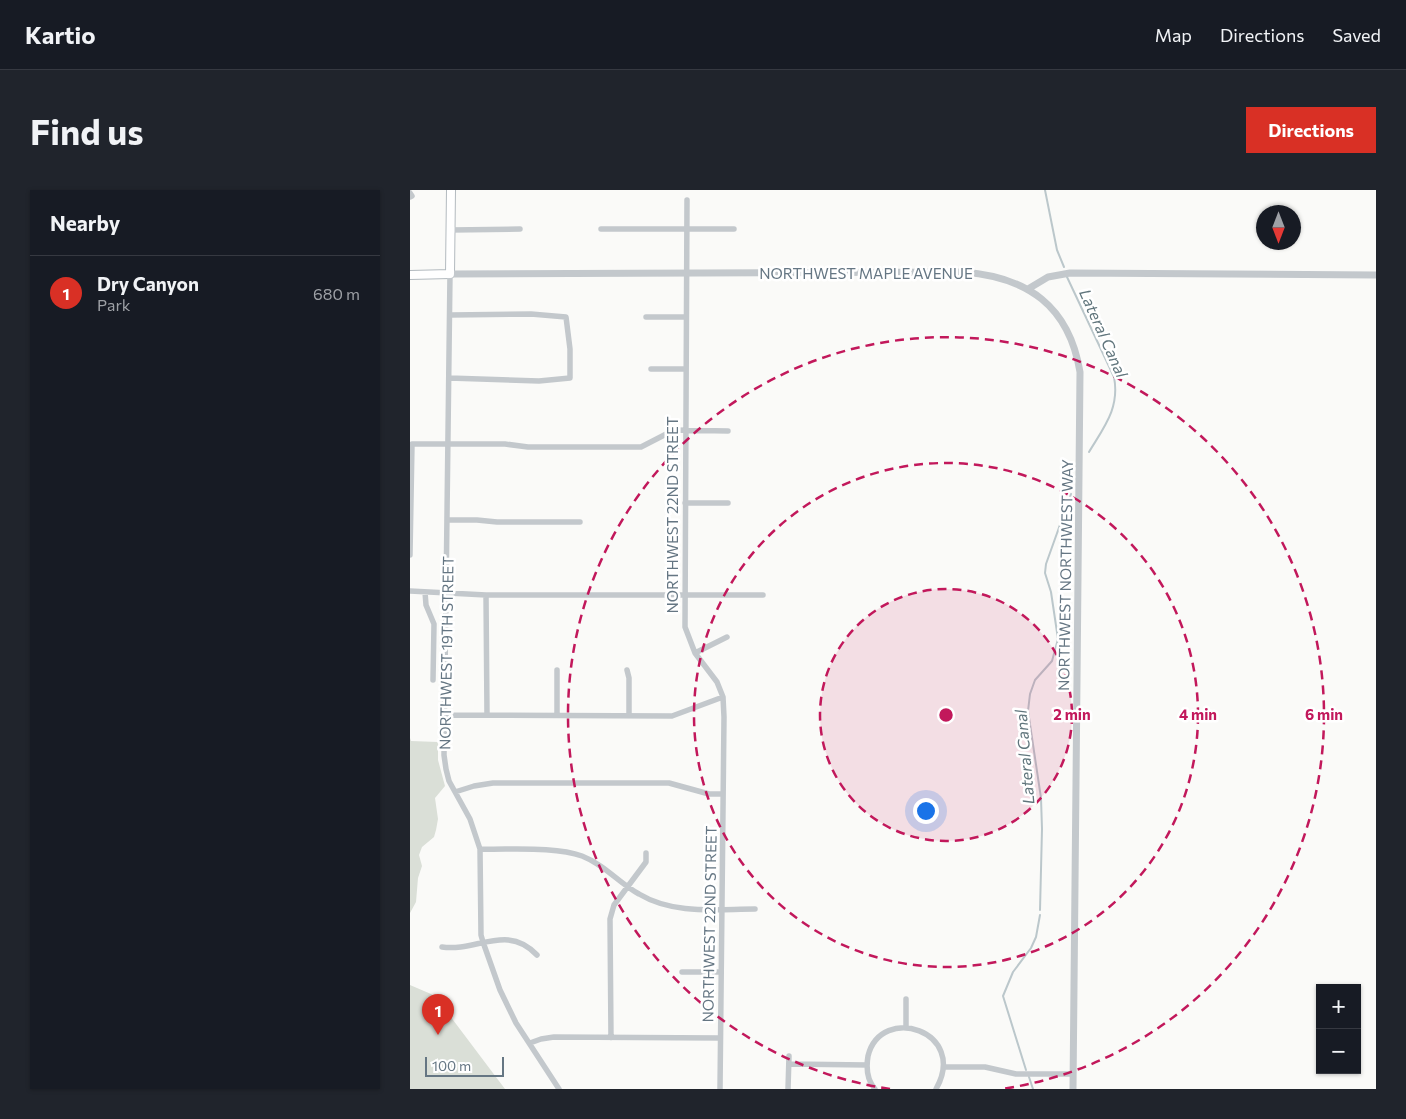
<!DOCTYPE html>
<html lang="en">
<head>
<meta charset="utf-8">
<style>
	body { margin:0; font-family:Commissioner,sans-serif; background:#20242c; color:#f1f3f6 }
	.controls { position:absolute; right:15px; bottom:15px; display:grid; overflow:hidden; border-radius:0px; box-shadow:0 1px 4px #0004 }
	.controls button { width:45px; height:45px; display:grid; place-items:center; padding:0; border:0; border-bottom:1px solid #363941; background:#171b24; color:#f1f3f6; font:25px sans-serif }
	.compass { position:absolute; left:846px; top:15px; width:45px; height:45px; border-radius:50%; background:#171b24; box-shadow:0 1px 4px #0004; rotate:180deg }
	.scale { position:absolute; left:15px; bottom:12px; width:79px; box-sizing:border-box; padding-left:5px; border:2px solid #657683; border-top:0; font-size:14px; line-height:18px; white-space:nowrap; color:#657683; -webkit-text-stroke:4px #fff; paint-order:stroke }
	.you { position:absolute; left:515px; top:620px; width:18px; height:18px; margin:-12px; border:4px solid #fff; border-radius:50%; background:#1a73e8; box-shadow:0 0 0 8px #1a73e833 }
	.badge { display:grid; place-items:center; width:32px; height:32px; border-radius:50%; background:#d93025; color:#fff; font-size:16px; font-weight:700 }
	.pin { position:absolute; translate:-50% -41px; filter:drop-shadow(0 1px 2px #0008) }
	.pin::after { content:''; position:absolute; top:26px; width:18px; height:15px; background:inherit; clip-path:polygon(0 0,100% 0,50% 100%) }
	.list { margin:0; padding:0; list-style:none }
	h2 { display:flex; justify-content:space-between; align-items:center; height:65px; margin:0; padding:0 20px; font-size:21px }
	h2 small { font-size:16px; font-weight:400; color:#9ea1a6 }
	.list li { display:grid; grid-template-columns:32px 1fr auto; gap:15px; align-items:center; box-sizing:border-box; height:75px; padding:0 20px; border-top:1px solid #363941 }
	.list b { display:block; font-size:19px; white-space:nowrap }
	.list p { margin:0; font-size:16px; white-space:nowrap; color:#9ea1a6 }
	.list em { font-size:16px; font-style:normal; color:#9ea1a6 }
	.map { position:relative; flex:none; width:966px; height:899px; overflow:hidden; border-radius:0px }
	header { display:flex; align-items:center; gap:30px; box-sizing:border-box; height:70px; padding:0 25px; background:#171b24; border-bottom:1px solid #363941 }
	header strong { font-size:24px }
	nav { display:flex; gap:28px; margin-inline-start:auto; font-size:18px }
	.intro { display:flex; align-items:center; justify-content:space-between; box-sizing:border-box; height:120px; padding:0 30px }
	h1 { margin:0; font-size:35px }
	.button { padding:12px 22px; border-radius:0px; background:#d93025; color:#fff; font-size:18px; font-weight:700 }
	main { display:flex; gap:30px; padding:0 30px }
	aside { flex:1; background:#171b24; border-radius:0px; box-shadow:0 1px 4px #0004 }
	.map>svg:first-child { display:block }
	.green { fill:#dadfd7 }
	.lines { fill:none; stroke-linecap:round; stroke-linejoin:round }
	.stream { stroke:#bbc7cb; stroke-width:2 }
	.secondary-casing { stroke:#b3babf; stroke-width:10 }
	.minor { stroke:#c3c8cc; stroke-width:5.5 }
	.tertiary { stroke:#c3c8cc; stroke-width:7 }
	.secondary { stroke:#fff; stroke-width:8 }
	.ring { fill:none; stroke:#c2185b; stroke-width:2.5; stroke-dasharray:9 6 }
	.labels { text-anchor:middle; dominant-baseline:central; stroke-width:5; stroke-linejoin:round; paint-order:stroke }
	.street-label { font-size:15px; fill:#657683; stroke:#fff }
	.water-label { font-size:16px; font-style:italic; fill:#60757c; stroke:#fff }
	.centre { fill:#c2185b; stroke:#fff; stroke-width:2.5 }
	.ring-label { font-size:15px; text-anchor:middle; font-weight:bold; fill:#c2185b; stroke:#fff; stroke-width:5; stroke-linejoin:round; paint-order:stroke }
</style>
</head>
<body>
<header>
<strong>Kartio</strong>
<nav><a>Map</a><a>Directions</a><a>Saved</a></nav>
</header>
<div class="intro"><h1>Find us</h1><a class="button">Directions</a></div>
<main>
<aside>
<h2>Nearby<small></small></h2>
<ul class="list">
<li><span class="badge">1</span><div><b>Dry Canyon</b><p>Park</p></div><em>680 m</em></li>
</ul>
</aside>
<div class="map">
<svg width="966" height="899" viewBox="0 0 966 899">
	<rect width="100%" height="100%" fill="#fafaf8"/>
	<path class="green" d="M0,548L1,551L28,552V570L35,596L25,608L28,629L26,640L24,647L12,657L9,665L12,676L8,688L6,712L0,723Z
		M0,795L21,804L28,810L95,899H0Z"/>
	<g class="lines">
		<path class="stream" d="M635,0L647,60L654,77
			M657,87L704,187C710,218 694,237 679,262
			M630,720L632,639L631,608L618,521L620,504L625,490L642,471L648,449L641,402L635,383L636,374L661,304
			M616,880L593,806L603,782L621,758L626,747L630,725
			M619,887L623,899"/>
		<g class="secondary-casing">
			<path id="secondary" d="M0,85L40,84L41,0"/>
		</g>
		<path class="minor" d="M0,3L2,6L0,7
			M277,10L275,437L285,463L307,492L313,507L314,527L310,899
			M191,39H324
			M41,40L110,39
			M40,84L34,565L36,579L39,591L60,629L70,659L71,745L73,752L90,800L106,833L149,899
			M236,127H276
			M241,179H276
			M39,188L129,191L160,188V159L156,127L121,124L41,125
			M275,313H318
			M37,330H67L87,332H170
			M0,365L2,254H95L118,257H231L264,240L318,241
			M0,401L76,405H353
			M15,402L16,415L24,434L23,490
			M76,405L77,525
			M285,463L317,447
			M217,480L219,488V526
			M35,525L262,526L313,507
			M147,525V480
			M45,602L64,596L83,593H259L299,604H313
			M70,659C99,660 145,656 172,666C195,675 209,693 229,704C264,725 307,719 345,719
			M32,757C67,762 97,733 127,765
			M272,782H311
			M496,809V838
			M201,848L200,729L204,715L236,672V663
			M120,853L131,849L144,847L310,848
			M379,874L457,875
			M534,877H575L606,884H663
			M378,899L379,866
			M465,899C457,890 456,878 458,866C471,813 559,841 526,899"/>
		<path class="tertiary" d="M40,84L553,82C618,87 659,116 670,182L663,899
			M618,99L638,87L660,83L966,85"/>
		<use href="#secondary" class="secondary"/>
	</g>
	<circle cx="536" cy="525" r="126" fill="#c2185b" fill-opacity=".12"/>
	<g class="ring">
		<circle cx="536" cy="525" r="126"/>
		<circle cx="536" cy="525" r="252"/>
		<path d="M480 899A378 378 0 1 1 592 899"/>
	</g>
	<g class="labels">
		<g class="street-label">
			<text x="456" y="83">NORTHWEST MAPLE AVENUE</text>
			<text transform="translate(262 325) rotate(-90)">NORTHWEST 22ND STREET</text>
			<text transform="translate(655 385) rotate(-89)">NORTHWEST NORTHWEST WAY</text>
			<text transform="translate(36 463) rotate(-89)">NORTHWEST 19TH STREET</text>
			<text transform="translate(299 734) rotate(-89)">NORTHWEST 22ND STREET</text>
		</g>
		<g class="water-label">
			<text transform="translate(694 143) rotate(66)">Lateral Canal</text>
			<text transform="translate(614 567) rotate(-95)">Lateral Canal</text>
		</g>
	</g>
	<circle cx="536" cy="525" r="8" class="centre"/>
	<g class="ring-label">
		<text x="662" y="530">2 min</text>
		<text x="788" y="530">4 min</text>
		<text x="914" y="530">6 min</text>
	</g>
</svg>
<div class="controls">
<button>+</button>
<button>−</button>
</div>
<svg class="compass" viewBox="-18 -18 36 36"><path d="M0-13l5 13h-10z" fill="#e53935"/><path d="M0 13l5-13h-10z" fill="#9ea1a6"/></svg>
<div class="scale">100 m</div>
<div class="you"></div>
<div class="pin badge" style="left:28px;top:845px">1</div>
</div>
</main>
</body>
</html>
